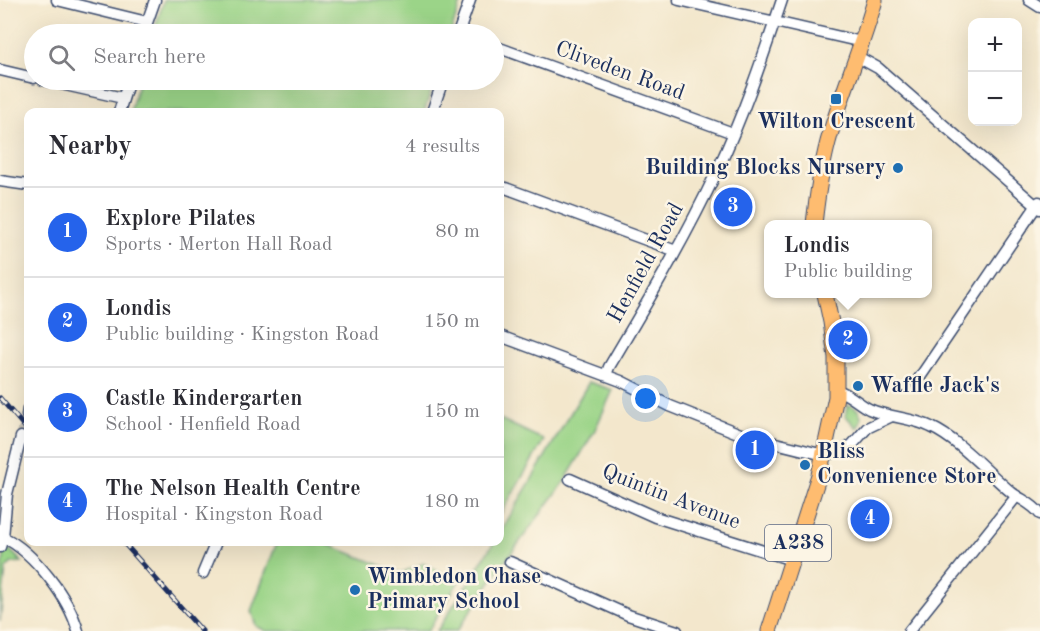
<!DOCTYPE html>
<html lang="en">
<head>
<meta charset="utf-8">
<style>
	body { margin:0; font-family:"Old Standard TT",serif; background:#f7f7f7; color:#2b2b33 }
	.controls { position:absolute; right:18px; top:18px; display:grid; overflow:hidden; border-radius:12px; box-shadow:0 6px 24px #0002 }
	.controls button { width:54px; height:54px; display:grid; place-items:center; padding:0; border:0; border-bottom:2px solid #e1e1e2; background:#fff; color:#2b2b33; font:30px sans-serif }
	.you { position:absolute; left:646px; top:399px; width:21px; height:21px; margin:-15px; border:4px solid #fff; border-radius:50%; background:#1a73e8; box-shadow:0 0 0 9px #1a73e833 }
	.badge { display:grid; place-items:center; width:39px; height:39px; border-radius:50%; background:#2563eb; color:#fff; font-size:20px; font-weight:700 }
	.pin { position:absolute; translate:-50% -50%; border:3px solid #fff; box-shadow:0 2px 6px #0006 }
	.popup { position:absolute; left:764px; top:220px; width:168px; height:78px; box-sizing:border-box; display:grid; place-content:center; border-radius:12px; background:#fff; filter:drop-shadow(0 2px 4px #0005); font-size:20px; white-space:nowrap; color:#7c7c81 }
	.popup b { font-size:22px; color:#2b2b33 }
	.popup::after { content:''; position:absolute; left:50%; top:100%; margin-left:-12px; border:12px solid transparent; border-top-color:#fff }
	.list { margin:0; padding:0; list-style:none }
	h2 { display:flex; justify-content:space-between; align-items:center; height:78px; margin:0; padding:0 24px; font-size:26px }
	h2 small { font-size:20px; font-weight:400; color:#7c7c81 }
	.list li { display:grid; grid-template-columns:39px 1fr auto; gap:18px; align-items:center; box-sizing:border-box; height:90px; padding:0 24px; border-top:2px solid #e1e1e2 }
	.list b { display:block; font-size:22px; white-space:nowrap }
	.list p { margin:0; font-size:20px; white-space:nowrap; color:#7c7c81 }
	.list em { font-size:20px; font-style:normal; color:#7c7c81 }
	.icon { flex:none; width:33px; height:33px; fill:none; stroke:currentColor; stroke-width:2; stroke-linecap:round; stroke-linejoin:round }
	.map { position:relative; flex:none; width:1040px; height:631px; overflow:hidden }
	.search { position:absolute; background:#fff; box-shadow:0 6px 24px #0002; left:24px; top:24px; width:480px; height:66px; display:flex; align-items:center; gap:15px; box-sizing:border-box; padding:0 21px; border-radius:33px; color:#7c7c81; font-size:22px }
	.panel { position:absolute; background:#fff; box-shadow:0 6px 24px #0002; left:24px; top:108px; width:480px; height:438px; border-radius:12px }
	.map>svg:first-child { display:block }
	.green { fill:#9bd488; stroke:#5b8273; stroke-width:1.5 }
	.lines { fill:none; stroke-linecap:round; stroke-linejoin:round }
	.street-tunnel { stroke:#c8c2b6; stroke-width:10; stroke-dasharray:10 5; stroke-linecap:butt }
	.street-casing { stroke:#3b4b6e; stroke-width:13 }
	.primary-casing { stroke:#3b4b6e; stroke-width:17 }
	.street { stroke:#fff; stroke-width:10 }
	.primary { stroke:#febc70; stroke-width:15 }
	.rail-casing { stroke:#1b2f5e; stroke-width:5 }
	.rail { stroke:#fcf5e5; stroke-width:3; stroke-dasharray:9; stroke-linecap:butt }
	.poi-dot { fill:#1f6fb2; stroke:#fcf5e5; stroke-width:2 }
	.labels { text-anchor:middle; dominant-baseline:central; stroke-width:5; stroke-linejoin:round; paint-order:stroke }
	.shield { fill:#fcf5e5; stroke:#5e6a86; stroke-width:1.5 }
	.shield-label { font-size:21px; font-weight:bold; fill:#1b2f5e }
	.street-label { font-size:22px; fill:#1b2f5e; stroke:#fcf5e5 }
	.poi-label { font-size:22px; font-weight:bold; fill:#1b2f5e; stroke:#fcf5e5; text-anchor:start }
</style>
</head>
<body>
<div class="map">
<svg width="1040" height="631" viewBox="0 0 1040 631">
	<rect width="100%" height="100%" fill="#fcf5e5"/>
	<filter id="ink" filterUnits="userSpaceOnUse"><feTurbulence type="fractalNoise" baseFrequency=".0167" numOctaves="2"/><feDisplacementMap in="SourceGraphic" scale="12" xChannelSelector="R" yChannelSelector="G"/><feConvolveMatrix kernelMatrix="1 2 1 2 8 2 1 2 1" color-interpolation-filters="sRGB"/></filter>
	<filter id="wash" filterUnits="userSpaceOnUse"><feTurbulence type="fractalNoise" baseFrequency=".008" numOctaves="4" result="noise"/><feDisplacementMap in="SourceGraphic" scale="24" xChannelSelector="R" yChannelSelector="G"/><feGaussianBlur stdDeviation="1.35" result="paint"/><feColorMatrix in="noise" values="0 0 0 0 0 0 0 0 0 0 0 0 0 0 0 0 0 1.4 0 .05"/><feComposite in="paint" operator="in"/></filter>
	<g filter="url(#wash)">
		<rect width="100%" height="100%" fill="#f3e7cc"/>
		<path class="green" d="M164,0H462L450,34H153Z
			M139,80H435L424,112H130Z
			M589,382L613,390L594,432L563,484L500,568L457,631H437L494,542H500V533Z
			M847,405C860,407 865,418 857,428L846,416Z
			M500,419L544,440L500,515Z
			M280,542H307L318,545L321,542L401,573L423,563L459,581L428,631H266L256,626L251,611L276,545Z
			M5,550H10L22,562L12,563L6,568L0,621V582Z"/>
	</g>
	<g filter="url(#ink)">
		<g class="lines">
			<path class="street-tunnel" d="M21,437L27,415"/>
			<g class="street-casing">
				<path id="street" d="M57,0L147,22
					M679,0L862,42
					M1029,0L1040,7
					M143,34L155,0
					M458,34L470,0
					M494,46L733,133
					M858,57L878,68L1040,209
					M0,70L34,78
					M43,80L123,98
					M119,112L129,80
					M432,112L443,80
					M0,181L28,185
					M500,186L676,251
					M500,336L621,381L670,406L743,435L824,455L844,450L852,445L867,428L892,416
					M606,375L609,367C647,303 685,239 717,171C743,116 763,57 782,0
					M916,383L1039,202
					M837,390C850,394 857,403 869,409C889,418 912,417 931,427C959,440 987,472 1011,492C1021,500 1032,503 1040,514
					M27,415L28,409
					M570,479L655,517L792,560
					M3,537C34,552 69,598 78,631
					M0,547L3,537L7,494L21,437
					M510,562L628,615L677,631
					M203,573L216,542
					M909,631L1016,497"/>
			</g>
			<g class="primary-casing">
				<path id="primary" d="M814,224C817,197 821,169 828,142C841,94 862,48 875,0
					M769,631L819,475L836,397V357L831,322L825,294"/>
			</g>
			<use href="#street" class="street"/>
			<use href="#primary" class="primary"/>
			<g class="rail-casing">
				<path id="rail" d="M0,398L28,431
					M123,542L202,631"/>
			</g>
			<use href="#rail" class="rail"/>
		</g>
	</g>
	<g class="poi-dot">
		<rect x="830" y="93" width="12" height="12" rx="3"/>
		<circle cx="898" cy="168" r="6"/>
		<circle cx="858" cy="386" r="6"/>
		<circle cx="805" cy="465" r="6"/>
		<circle cx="355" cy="590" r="6"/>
	</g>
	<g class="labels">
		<rect class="shield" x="765" y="525" width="66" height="36" rx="4.5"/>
		<g class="shield-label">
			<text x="798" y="543">A238</text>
		</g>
		<g class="street-label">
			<text transform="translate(620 71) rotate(20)">Cliveden Road</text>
			<text transform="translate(646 263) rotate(-61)">Henfield Road</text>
			<text transform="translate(671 497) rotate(21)">Quintin Avenue</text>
		</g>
		<g class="poi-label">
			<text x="836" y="122" text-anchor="middle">Wilton Crescent</text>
			<text x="886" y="168" text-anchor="end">Building Blocks Nursery</text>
			<text x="870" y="386">Waffle Jack's</text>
			<text x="817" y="452">Bliss<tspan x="817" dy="25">Convenience Store</tspan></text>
			<text x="367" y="577">Wimbledon Chase<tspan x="367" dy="25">Primary School</tspan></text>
		</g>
	</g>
</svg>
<div class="controls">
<button>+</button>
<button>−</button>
</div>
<div class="you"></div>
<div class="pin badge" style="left:755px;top:450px">1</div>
<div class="pin badge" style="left:848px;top:340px">2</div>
<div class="popup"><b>Londis</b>Public building</div>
<div class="pin badge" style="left:733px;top:207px">3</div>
<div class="pin badge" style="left:870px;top:519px">4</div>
<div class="search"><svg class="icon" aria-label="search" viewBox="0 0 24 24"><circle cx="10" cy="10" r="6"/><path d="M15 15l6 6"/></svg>Search here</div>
<section class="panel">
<h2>Nearby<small>4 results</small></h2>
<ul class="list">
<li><span class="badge">1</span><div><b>Explore Pilates</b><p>Sports · Merton Hall Road</p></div><em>80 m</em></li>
<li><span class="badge">2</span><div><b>Londis</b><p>Public building · Kingston Road</p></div><em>150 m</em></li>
<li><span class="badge">3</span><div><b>Castle Kindergarten</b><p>School · Henfield Road</p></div><em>150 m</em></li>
<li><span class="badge">4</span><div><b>The Nelson Health Centre</b><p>Hospital · Kingston Road</p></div><em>180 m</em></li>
</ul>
</section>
</div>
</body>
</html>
